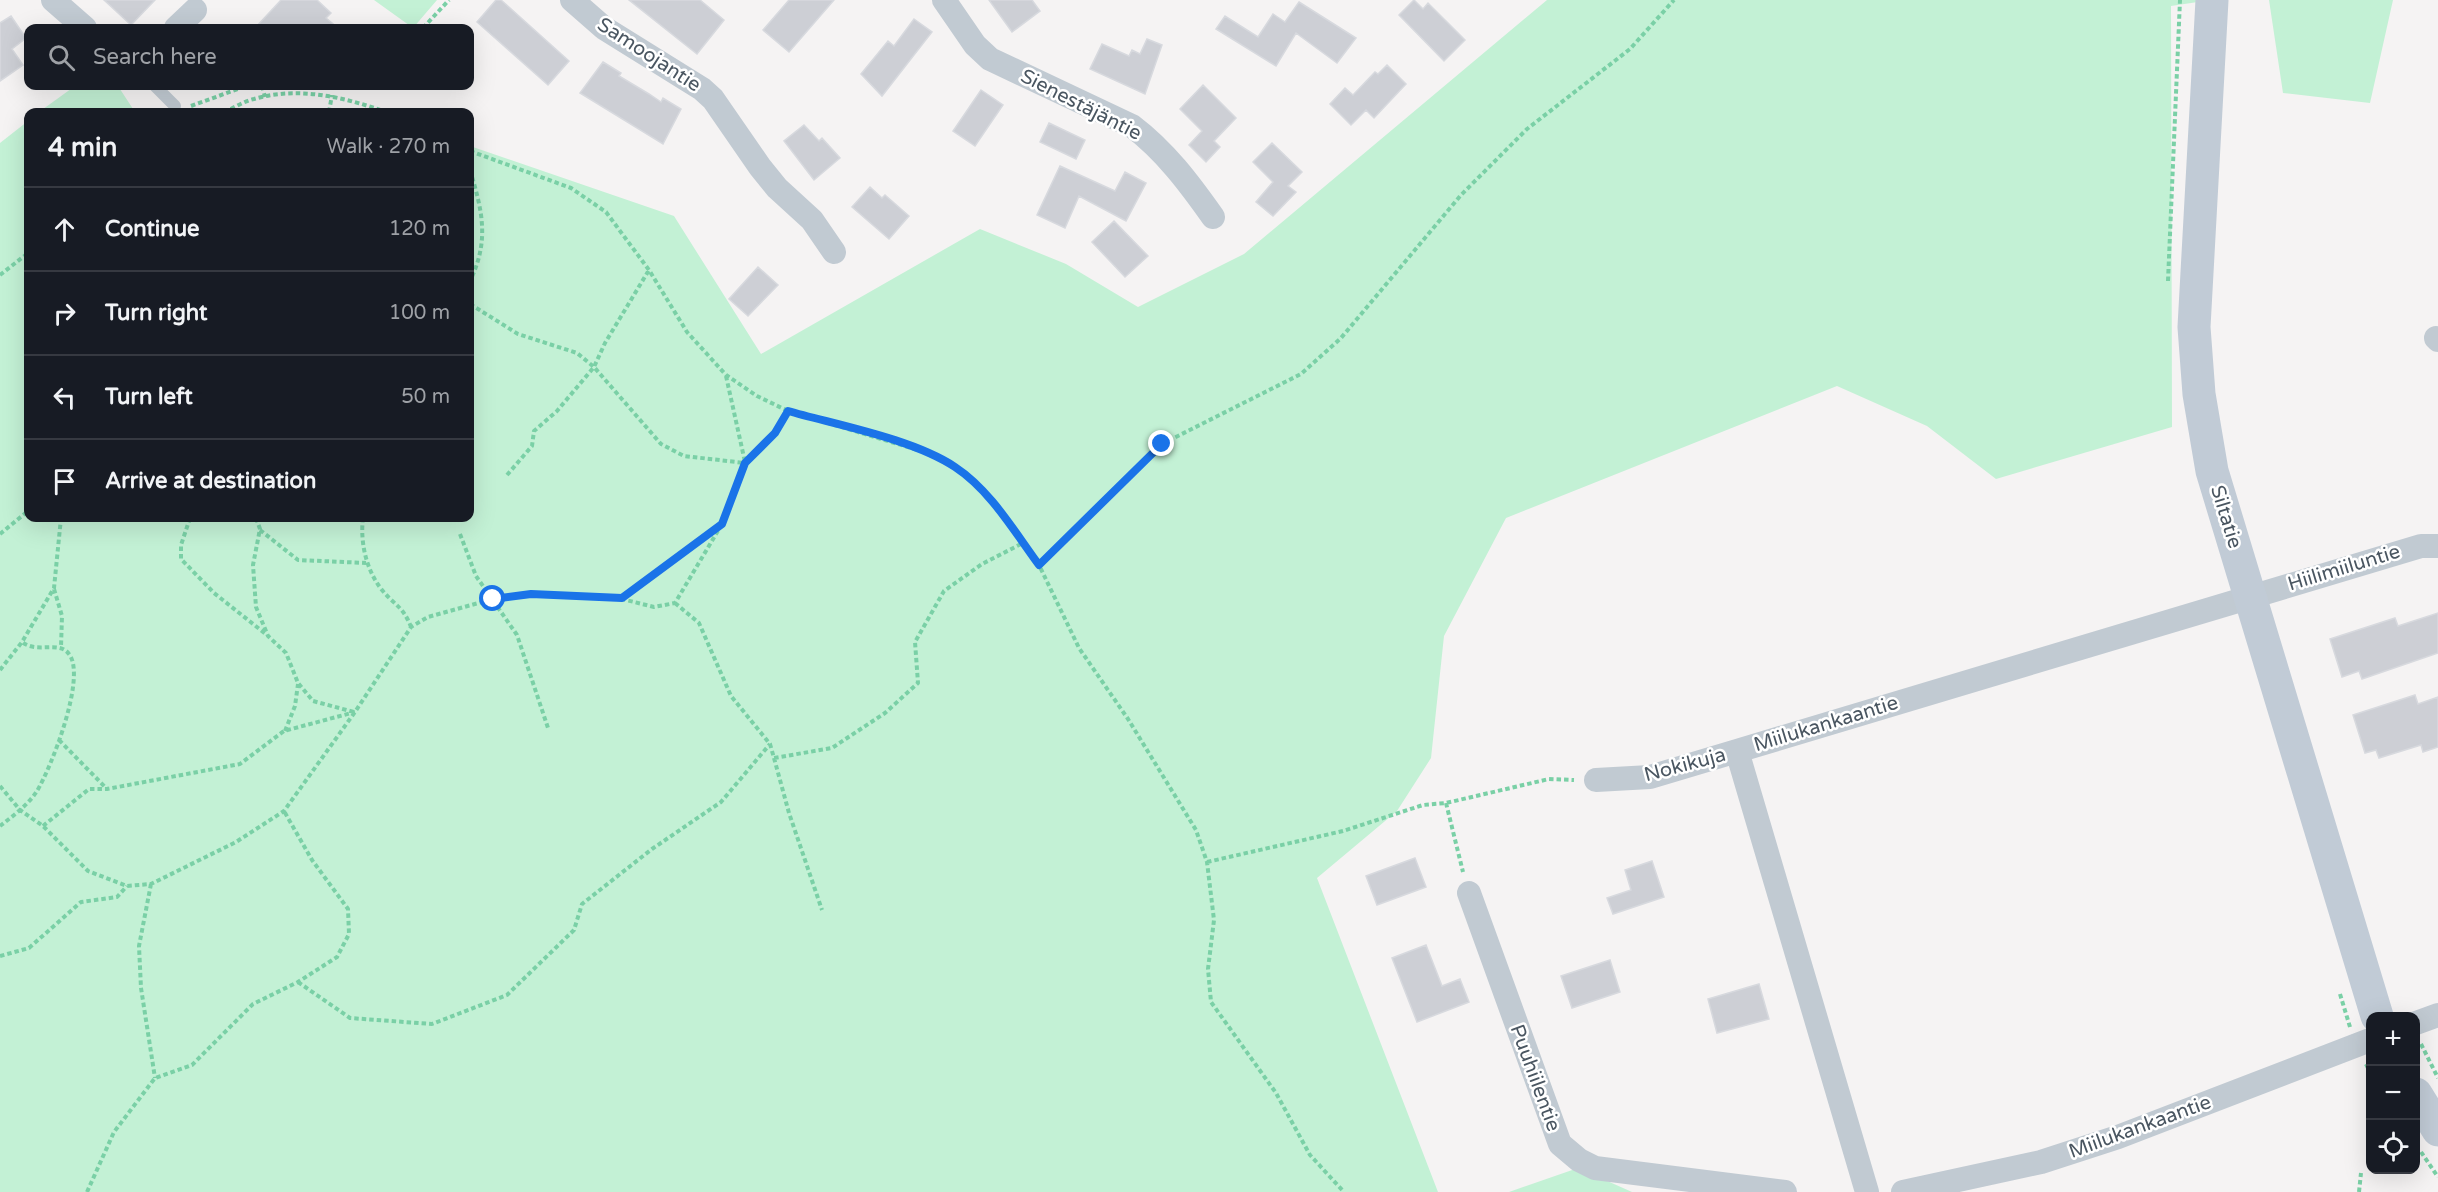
<!DOCTYPE html>
<html lang="en">
<head>
<meta charset="utf-8">
<style>
	body { margin:0; font-family:"Varela Round",sans-serif; background:#20242c; color:#f1f3f6 }
	.controls { position:absolute; right:18px; bottom:18px; display:grid; overflow:hidden; border-radius:12px; box-shadow:0 6px 24px #0002 }
	.controls button { width:54px; height:54px; display:grid; place-items:center; padding:0; border:0; border-bottom:2px solid #363941; background:#171b24; color:#f1f3f6; font:30px sans-serif }
	.stop { position:absolute; width:18px; height:18px; margin:-14px; border:4px solid #1a73e8; border-radius:50%; background:#fff }
	.stop.end { background:#1a73e8; border-color:#fff; box-shadow:0 2px 6px #0008 }
	.list { margin:0; padding:0; list-style:none }
	h2 { display:flex; justify-content:space-between; align-items:center; height:78px; margin:0; padding:0 24px; font-size:26px }
	h2 small { font-size:20px; font-weight:400; color:#9ea1a6 }
	.list li { display:grid; grid-template-columns:39px 1fr auto; gap:18px; align-items:center; box-sizing:border-box; height:84px; padding:0 24px; border-top:2px solid #363941 }
	.list b { display:block; font-size:22px; white-space:nowrap }
	.list em { font-size:20px; font-style:normal; color:#9ea1a6 }
	.icon { flex:none; width:33px; height:33px; fill:none; stroke:currentColor; stroke-width:2; stroke-linecap:round; stroke-linejoin:round }
	.map { position:relative; flex:none; width:2438px; height:1192px; overflow:hidden }
	.search { position:absolute; background:#171b24; box-shadow:0 6px 24px #0002; left:24px; top:24px; width:450px; height:66px; display:flex; align-items:center; gap:15px; box-sizing:border-box; padding:0 21px; border-radius:12px; color:#9ea1a6; font-size:22px }
	.panel { position:absolute; background:#171b24; box-shadow:0 6px 24px #0002; left:24px; top:108px; width:450px; height:414px; border-radius:12px }
	.map>svg:first-child { display:block }
	.green { fill:#c3f1d5 }
	.building { fill:#cdcfd5; stroke:#d7d9de; stroke-width:1.5 }
	.lines { fill:none; stroke-linecap:round; stroke-linejoin:round }
	.path { stroke:#7ad0a6; stroke-width:4; stroke-dasharray:4.5 3; stroke-linecap:butt }
	.lane { stroke:#c1cad2; stroke-width:12 }
	.street { stroke:#c1cad2; stroke-width:24 }
	.secondary { stroke:#c1cbd6; stroke-width:33 }
	.route { stroke:#1a73e8; stroke-width:8 }
	.labels { text-anchor:middle; dominant-baseline:central; stroke-width:5; stroke-linejoin:round; paint-order:stroke }
	.street-label { font-size:20px; fill:#4a5661; stroke:#fff }
</style>
</head>
<body>
<div class="map">
<svg width="2438" height="1192" viewBox="0 0 2438 1192">
	<rect width="100%" height="100%" fill="#f5f3f3"/>
	<path class="green" d="M374,0H437L413,28Z
		M1547,0H2211L2171,6L2172,427L1996,479L1927,426L1837,386L1506,518L1444,636L1431,758L1397,811L1317,878L1438,1192H0V143L28,121V518H470V146L674,216L761,354L980,229L1066,264L1138,307L1244,254Z
		M2269,0H2393L2370,103L2283,93Z
		M75,86H118L135,112H39Z
		M1578,1168L1632,1192H1509Z"/>
	<path class="building" d="M104,0H155L131,25Z
		M281,0H317L331,13L326,18L338,28H255Z
		M496,0H501L569,61L548,85L477,22Z
		M629,0H700L724,20L697,54Z
		M789,0H834L789,52L763,30Z
		M989,0H1032L1040,11L1012,32Z
		M1414,0L1423,9L1428,3L1465,40L1444,61L1399,15Z
		M1299,2L1356,38L1337,63L1296,33L1276,66L1216,29L1225,16L1258,37L1273,14L1285,22Z
		M11,16L26,38L12,49L23,65L0,81V23Z
		M914,19L932,32L882,96L861,74L888,41L894,46Z
		M1147,39L1162,45L1145,94L1090,69L1102,44L1129,56L1132,50L1140,54Z
		M603,62L621,73L619,76L649,94L661,102L663,98L681,109L663,144L580,93Z
		M1387,65L1406,84L1374,118L1366,110L1351,125L1330,104L1345,88L1353,95L1375,72L1378,74Z
		M1203,85L1236,118L1214,141L1220,147L1206,162L1189,145L1202,131L1180,109Z
		M981,90L1003,105L975,146L953,131Z
		M1049,123L1085,140L1076,159L1040,142Z
		M804,125L819,141L822,138L840,158L814,180L784,141Z
		M1272,143L1302,172L1288,186L1296,192L1273,216L1256,202L1273,182L1253,162Z
		M1060,166L1115,191L1125,172L1146,183L1126,221L1079,196L1065,228L1037,215Z
		M870,187L882,198L885,195L909,216L889,239L852,207Z
		M1114,221L1148,256L1125,277L1092,242Z
		M758,267L778,285L748,316L729,299Z
		M2438,613V653L2362,679L2359,671L2342,677L2330,639L2395,618L2398,626Z
		M2415,695L2418,704L2438,697V747L2423,752L2421,745L2379,758L2376,750L2365,753L2353,715Z
		M1415,858L1426,887L1377,905L1366,876Z
		M1652,861L1664,897L1613,914L1607,898L1631,890L1625,870Z
		M1426,945L1442,986L1460,979L1469,1002L1417,1022L1392,958Z
		M1610,960L1620,992L1572,1008L1561,976Z
		M1759,984L1769,1019L1717,1033L1708,999Z"/>
	<g class="lines">
		<path class="path" d="M423,28L449,0
			M262,86L265,97
			M191,106L246,86
			M224,112C234,108 244,101 254,99C298,86 344,97 386,112
			M329,112L332,95
			M470,151L571,188L606,212L649,270L687,332L726,375L757,396L788,411L921,451L954,466L985,492L1039,565L1079,648L1128,719L1196,830L1207,862L1214,920L1208,969L1211,1002L1276,1093L1310,1155L1344,1192
			M470,170C482,210 490,240 470,281
			M0,275L28,253
			M2168,281L2180,0
			M470,304L518,334L577,353L594,367L661,444L684,456L745,463
			M726,376L745,462
			M507,475L532,446L534,431L557,411L594,367L605,343L649,270
			M190,518L181,545V559L214,593L267,635
			M256,518L260,529L253,565L256,607L268,636L286,653L298,683L313,701L354,712
			M363,518C360,542 366,570 382,590C394,605 403,606 411,627
			M260,530L298,560L366,563
			M0,534L28,511
			M460,534L476,576L517,635L548,728
			M1039,565L1162,444L1301,374L1341,338L1461,195L1527,129L1630,49L1674,0
			M54,589L62,616L61,647
			M622,599L719,526
			M675,603L699,623L731,696L770,744L774,758L832,748L885,713L918,683L915,642L944,591L982,564L1023,543
			M0,670L22,642L54,588L61,518
			M285,731L295,706L298,684
			M59,740L107,789
			M774,758L789,813L822,910
			M0,786L20,810L43,826L88,871L127,886L151,884L236,842L284,811L355,712L411,627L428,617L493,599L531,594L622,599L654,607L675,603L722,524L745,463L775,433L788,411
			M1446,803L1463,872
			M0,826C13,816 28,805 37,791C51,768 87,677 69,654C59,640 37,654 22,642
			M43,826L89,789H107L240,764L284,731L355,712
			M1207,862L1343,831L1423,805L1446,803L1549,779L1574,780
			M151,884L139,946L141,988L155,1078
			M0,956L29,948L81,902L117,897L127,886
			M298,982L350,1018L432,1024L507,995L574,930L582,904L652,849L721,802L770,744
			M2340,994L2350,1027
			M2421,1044L2438,1078
			M2366,1064L2370,1072
			M2421,1152L2438,1177
			M87,1192L114,1132L155,1078L192,1065L253,1004L298,982L337,957L349,934L348,909L312,860L284,811
			M2359,1192L2361,1173"/>
		<path class="lane" d="M155,86L175,106"/>
		<path class="street" d="M53,0L85,28
			M572,0L604,28L702,89L713,99L760,167L777,188L812,220L834,252
			M944,0L975,45L990,59L1132,126C1165,151 1189,183 1213,217
			M176,28L195,10
			M2436,338L2438,340
			M1596,780L1650,777L1737,751
			M1469,893L1560,1144L1579,1160L1595,1168L1785,1192
			M2416,1023L2438,1015
			M1867,1192L1737,751L2421,546H2438
			M1903,1192L2041,1162L2118,1137L2370,1040"/>
		<path class="secondary" d="M2212,0L2194,327L2199,394L2212,471L2377,1016
			M2416,1094L2438,1130"/>
	</g>
	<g class="lines">
		<path class="route" d="M493,599L531,594L622,598L722,524L745,463L775,433L788,411C837,425 913,439 955,467C990,490 1014,531 1039,565L1162,444"/>
	</g>
	<g class="labels">
		<g class="street-label">
			<text transform="translate(649 55) rotate(33)">Samoojantie</text>
			<text transform="translate(1081 105) rotate(27)">Sienestäjäntie</text>
			<text transform="translate(2226 517) rotate(73)">Siltatie</text>
			<text transform="translate(2344 568) rotate(-17)">Hiilimiiluntie</text>
			<text transform="translate(1826 724) rotate(-17)">Miilukankaantie</text>
			<text transform="translate(1685 765) rotate(-15)">Nokikuja</text>
			<text transform="translate(1535 1078) rotate(70)">Puuhiilentie</text>
			<text transform="translate(2140 1127) rotate(-20)">Miilukankaantie</text>
		</g>
	</g>
</svg>
<div class="controls">
<button>+</button>
<button>−</button>
<button><svg class="icon" aria-label="locate" viewBox="0 0 24 24"><circle cx="12" cy="12" r="6"/><path d="M12 2v4M12 18v4M2 12h4M18 12h4"/></svg></button>
</div>
<div class="stop" style="left:493px;top:599px"></div>
<div class="stop end" style="left:1162px;top:444px"></div>
<div class="search"><svg class="icon" aria-label="search" viewBox="0 0 24 24"><circle cx="10" cy="10" r="6"/><path d="M15 15l6 6"/></svg>Search here</div>
<section class="panel">
<h2>4 min<small>Walk · 270 m</small></h2>
<ul class="list">
<li><svg class="icon" aria-label="ahead" viewBox="0 0 24 24"><path d="M12 20V5M6 11l6-6 6 6"/></svg><div><b>Continue</b></div><em>120 m</em></li>
<li><svg class="icon" aria-label="right" viewBox="0 0 24 24"><path d="M7 20v-9h11M14 6l5 5-5 5"/></svg><div><b>Turn right</b></div><em>100 m</em></li>
<li><svg class="icon" aria-label="left" viewBox="0 0 24 24"><path d="M17 20v-9H6M10 6l-5 5 5 5"/></svg><div><b>Turn left</b></div><em>50 m</em></li>
<li><svg class="icon" aria-label="arrive" viewBox="0 0 24 24"><path d="M6 21V4h12l-3 4 3 4H6"/></svg><div><b>Arrive at destination</b></div></li>
</ul>
</section>
</div>
</body>
</html>
